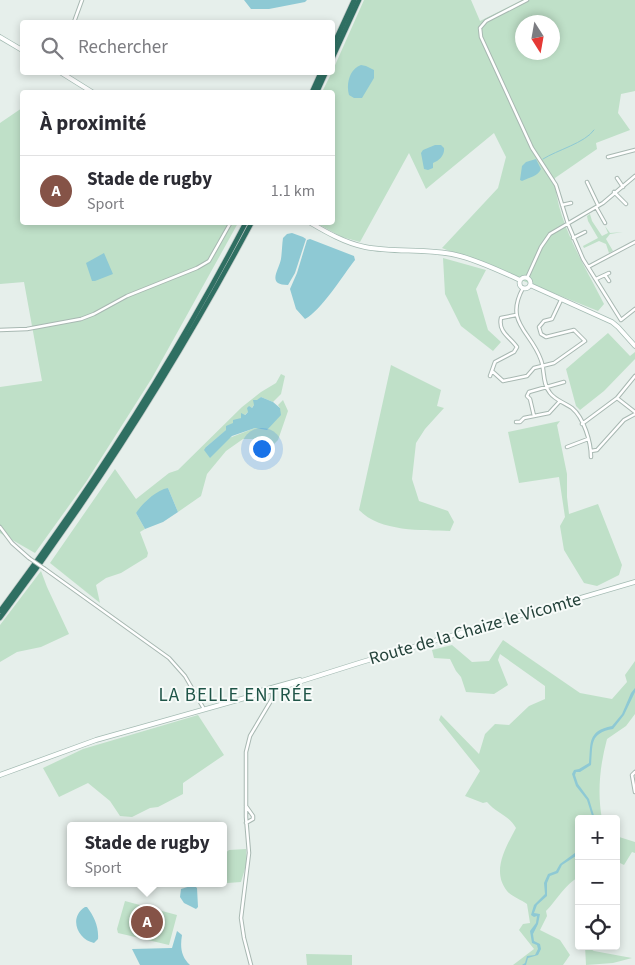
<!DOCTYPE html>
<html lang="fr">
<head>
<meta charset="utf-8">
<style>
	body { margin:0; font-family:"Source Sans 3",sans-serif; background:#f7f7f7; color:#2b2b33 }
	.controls { position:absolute; right:15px; bottom:15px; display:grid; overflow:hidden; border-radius:5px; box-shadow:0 2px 8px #0003 }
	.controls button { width:45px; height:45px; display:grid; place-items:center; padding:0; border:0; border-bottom:1px solid #e1e1e2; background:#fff; color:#2b2b33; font:25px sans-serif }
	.compass { position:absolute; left:515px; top:15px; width:45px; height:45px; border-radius:50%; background:#fff; box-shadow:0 2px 8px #0003; rotate:169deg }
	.you { position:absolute; left:261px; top:448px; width:18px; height:18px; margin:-12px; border:4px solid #fff; border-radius:50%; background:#1a73e8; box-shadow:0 0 0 8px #1a73e833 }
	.badge { display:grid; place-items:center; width:32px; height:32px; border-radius:50%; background:#855347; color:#fff; font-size:16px; font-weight:700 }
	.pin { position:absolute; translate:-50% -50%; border:2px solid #fff; box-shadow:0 1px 5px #0006 }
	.popup { position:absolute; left:67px; top:822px; width:160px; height:65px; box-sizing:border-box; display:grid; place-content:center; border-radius:5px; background:#fff; filter:drop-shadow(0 1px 4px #0005); font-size:16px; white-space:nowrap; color:#7c7c81 }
	.popup b { font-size:19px; color:#2b2b33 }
	.popup::after { content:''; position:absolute; left:50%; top:100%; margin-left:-10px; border:10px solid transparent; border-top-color:#fff }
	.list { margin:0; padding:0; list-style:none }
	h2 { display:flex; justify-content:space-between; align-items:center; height:65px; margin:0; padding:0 20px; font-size:21px }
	h2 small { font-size:16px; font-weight:400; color:#7c7c81 }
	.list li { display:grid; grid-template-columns:32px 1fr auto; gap:15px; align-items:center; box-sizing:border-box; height:70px; padding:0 20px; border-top:1px solid #e1e1e2 }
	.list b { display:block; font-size:19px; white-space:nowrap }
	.list p { margin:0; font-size:16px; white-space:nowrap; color:#7c7c81 }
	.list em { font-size:16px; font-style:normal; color:#7c7c81 }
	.icon { flex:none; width:28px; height:28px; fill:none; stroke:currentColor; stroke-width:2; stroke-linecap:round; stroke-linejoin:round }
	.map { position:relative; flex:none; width:635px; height:965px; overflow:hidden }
	.search { position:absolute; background:#fff; box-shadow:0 2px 8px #0003; left:20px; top:20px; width:315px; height:55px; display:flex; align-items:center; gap:12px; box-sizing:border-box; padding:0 18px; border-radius:5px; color:#7c7c81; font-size:19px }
	.panel { position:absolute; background:#fff; box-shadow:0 2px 8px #0003; left:20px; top:90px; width:315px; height:135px; border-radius:5px }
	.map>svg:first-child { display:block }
	.green { fill:#bfe0c8; fill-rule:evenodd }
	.water { fill:#8ec9d4 }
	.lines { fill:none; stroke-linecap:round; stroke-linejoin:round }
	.stream { stroke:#8ec9d4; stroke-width:1 }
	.street-casing { stroke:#a8b8b2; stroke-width:4.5 }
	.secondary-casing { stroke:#a4bbb3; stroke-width:5.5 }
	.highway-casing { stroke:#c2cac8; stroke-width:6 }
	.street { stroke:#fff; stroke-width:2.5 }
	.secondary { stroke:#fff; stroke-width:4 }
	.highway { stroke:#2f6f62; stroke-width:4.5 }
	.street-bridge-casing { stroke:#a8b8b2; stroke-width:4.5; stroke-linecap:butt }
	.street-bridge { stroke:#fff; stroke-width:2.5 }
	.labels { text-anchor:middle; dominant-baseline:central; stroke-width:4; stroke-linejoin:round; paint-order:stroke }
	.street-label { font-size:18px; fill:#24423a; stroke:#f7fbf9 }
	.neighbourhood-label { font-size:19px; letter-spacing:1px; fill:#1f5548; stroke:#f7fbf9 }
</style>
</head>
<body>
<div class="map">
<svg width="635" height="965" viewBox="0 0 635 965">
	<rect width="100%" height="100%" fill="#e6efeb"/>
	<path class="green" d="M364,0H471L480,21L522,0H635V91L621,94L618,113L630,130L596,143L597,149L555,178C555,219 586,268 604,304L598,311L442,248L498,188L506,157L494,133L426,189L409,153L360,242L342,237L316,223L332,222V92H322L332,72ZM522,22H552V52H522Z
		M22,108V222L238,223L152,378L86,482L35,553L0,533V387L42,381L24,282L0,284V123Z
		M590,214L592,221L602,236L608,233L605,226L610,233L623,232L610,234L606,239L613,251L609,253L606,244L599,241L584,248L583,246L598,238L588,221L587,216Z
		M443,258L486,270L476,289L488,330L501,342L493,351L461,326L445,294Z
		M608,333L630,356L635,352V359L604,391L580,410L576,406L566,369Z
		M391,365L441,390L437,406L444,408L425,429L416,443L412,479L419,501L448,511L454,522L450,531C422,530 380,532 359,510Z
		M281,374L285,376L281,394L273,402L261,397L248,412L206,447L255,428L280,408L278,405L283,400L288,411L278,440L272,446L255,439H243L226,451L207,474L201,496L178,512L168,488L136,513L145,529L140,532L148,553L147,557L121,573L106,578L96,585L100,603L50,563L115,469L136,499L169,473L178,470L242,407L261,392L276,383Z
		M560,421L557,425L567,474V497L569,514L598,504L622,565L619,575L597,586L584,583L564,550L560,526L565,517L559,477L519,483L508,432Z
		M41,571L47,587L69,634L41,647L17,652L0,662V625Z
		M503,640L580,693L612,699L627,682L625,675L635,661V714L626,726L607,739C600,765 597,792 602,819H579V877C565,884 557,900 546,911L547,916L540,930L560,940L570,955L563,965H513L534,949L519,930L523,924L530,923L527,904C521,900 511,896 507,891C491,871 506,847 516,828C509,815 497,814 487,802L483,803L465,796L480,771L439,720L441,715L479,754L485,734L495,724L509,725L529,706L545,699V686L500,654L498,660L508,685L494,694L466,692L461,677L456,671L450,659L434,658L432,650L452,645L472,662L489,661Z
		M198,715L224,755L183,783V794L158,807L150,808L132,817L120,816L110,801L88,783L59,797L43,768L83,749Z
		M616,836L635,842V853L632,852L624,865L616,861Z
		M246,849L247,862L241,882L201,885L198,883H223V855L229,850Z
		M125,901L177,915L169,945L118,933L117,929Z
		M585,946L594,951L632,958L613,963L586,965Z
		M306,954L352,955V965H307Z"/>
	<path class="water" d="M244,0H307L305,2L269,9H251Z
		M361,65L366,66L374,70V78L362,98H354L349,95C346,85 349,69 361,65Z
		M435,145H441L444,148C445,155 439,161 433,163V168L428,170L424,169L421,153L423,150Z
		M536,159L541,169C537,177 530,177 522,181L520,180L522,166L526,162Z
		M292,233L303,237L306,239L295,273L288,285C266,285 279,270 281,259C282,252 282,245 283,238L287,234Z
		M310,239L354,256L355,260C343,275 321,311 305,319L296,309L290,289L297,273L307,240Z
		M104,253L113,274L95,281H92L86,263Z
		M261,397L273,402L280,408L281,415L267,430L255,428L232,436L210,458L204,450L206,447L226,430V426L233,423V420L241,418V413L245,415L248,412L247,408L249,406L252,408L254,405L253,400H257Z
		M168,488L178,512L163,522L145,529L136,513C142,504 156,490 168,488Z
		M635,688V692L624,715L613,729C589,733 593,745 591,765L580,772H576L575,775L578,784L589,799L595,819H593L587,800L576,786L572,774L574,770L579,769L589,763C591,743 587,731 612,726L622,714L631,693Z
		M579,850V854L562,865L558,873L550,876L547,883V896L537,905L534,913L540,914L538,924L533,934L534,941L540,944L541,949L538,955L528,958L526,965H522L525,963L527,956L535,955L538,949L537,945L532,943L530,931L536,923L537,916L534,917L531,915L534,905L545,894L544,883L548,874L556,871L560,864Z
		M194,885L197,888L198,907L196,909L184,903L180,897L181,889Z
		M85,907H87C94,916 99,927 98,939L94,943C78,940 68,918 85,907Z
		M177,931L182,935C180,947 181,957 190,965H140L132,949L172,948Z"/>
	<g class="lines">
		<path class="stream" d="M543,159C557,150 585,143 594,130"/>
		<g class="street-casing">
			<path id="street" d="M527,0L486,21L480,28L481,37L532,148L556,185L568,224L583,259L621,320L635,309
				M74,22L82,0
				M608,157L635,150
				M617,178L623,187
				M587,182L598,205
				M614,192L626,204
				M562,205L571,203
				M596,207L605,223
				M573,238L585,232
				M588,267L635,242
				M605,275L609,281
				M527,278L541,247L550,234L603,203L635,176
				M596,279L609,273
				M523,288C504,323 531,331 541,360C545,371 542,383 550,393C555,400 565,403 572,408C584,418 591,442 591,457
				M0,330L27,329L81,319L94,314L127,296L197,268L209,261L231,222
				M492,371L503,381L527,376L534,368L554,363L585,341L574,330L546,337L541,334L539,327L544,321L552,319L561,300
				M490,376L495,362L514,352L517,347C510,337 498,332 501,318L516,315
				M617,398L635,412
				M534,416L530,399L527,396L529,392L564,382
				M516,422H520L524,418L549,413L560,401
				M582,424L617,398L635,376
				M567,447L588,439
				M591,451L597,450L624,420L635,414
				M0,527L12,543L29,558
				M45,569L169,658L185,676L204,709
				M635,772L632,775L635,792
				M246,806L253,816V819L246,823
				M251,965L244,938L241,918L249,853L246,817V752L250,736L272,699L273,690"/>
		</g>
		<g class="secondary-casing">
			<path id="secondary" d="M0,37L22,50
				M60,72L92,92
				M309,222C326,232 345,243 365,247C395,253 426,248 456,255C478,260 500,271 520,280
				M519.5 283a5.5 5.5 0 1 1 11 0a5.5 5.5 0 1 1-11 0Z
				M530,285L612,322L618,327L635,346
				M253,693L300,680
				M0,775L96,740L273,690L362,662L635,582"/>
		</g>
		<g class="highway-casing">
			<path id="highway" d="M332,48L354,0
				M332,59L359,0
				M312,92L321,72
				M317,92L326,72
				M0,611C92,488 175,358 246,222
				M0,618C94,493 178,361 252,222"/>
		</g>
		<use href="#street" class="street"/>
		<use href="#secondary" class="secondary"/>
		<use href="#highway" class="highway"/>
		<g class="street-bridge-casing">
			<path id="street-bridge" d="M29,558L45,569"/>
		</g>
		<use href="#street-bridge" class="street-bridge"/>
	</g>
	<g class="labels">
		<g class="street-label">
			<text transform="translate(475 629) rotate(-16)">Route de la Chaize le Vicomte</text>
		</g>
		<g class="neighbourhood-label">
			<text x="236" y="695">LA BELLE ENTRÉE</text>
		</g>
	</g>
</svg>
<div class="controls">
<button>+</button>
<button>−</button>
<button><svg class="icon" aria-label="locate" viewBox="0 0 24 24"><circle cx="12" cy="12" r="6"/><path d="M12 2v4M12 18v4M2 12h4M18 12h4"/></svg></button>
</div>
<svg class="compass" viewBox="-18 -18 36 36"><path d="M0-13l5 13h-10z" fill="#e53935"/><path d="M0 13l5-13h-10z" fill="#7c7c81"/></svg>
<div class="you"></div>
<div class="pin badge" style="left:147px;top:922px">A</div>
<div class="popup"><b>Stade de rugby</b>Sport</div>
<div class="search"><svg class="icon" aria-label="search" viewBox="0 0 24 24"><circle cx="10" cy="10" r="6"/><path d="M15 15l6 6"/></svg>Rechercher</div>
<section class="panel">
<h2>À proximité<small></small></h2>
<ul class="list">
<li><span class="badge">A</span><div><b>Stade de rugby</b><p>Sport</p></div><em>1.1 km</em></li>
</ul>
</section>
</div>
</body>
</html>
